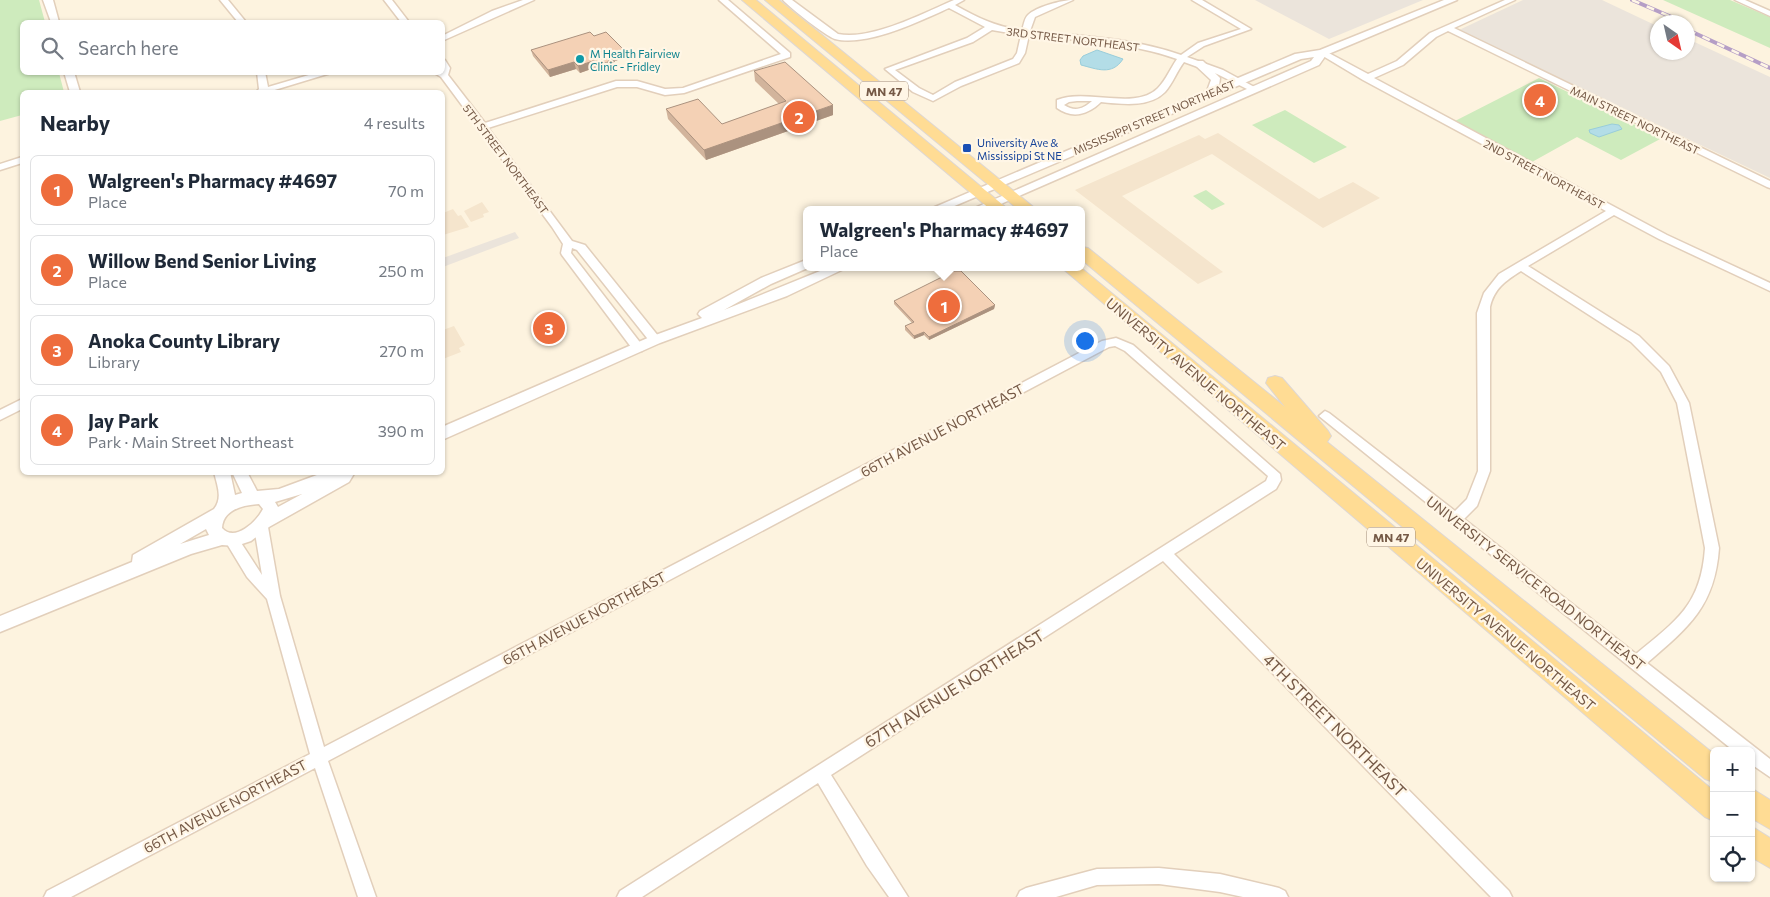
<!DOCTYPE html>
<html lang="en">
<head>
<meta charset="utf-8">
<style>
	body { margin:0; font-family:Commissioner,sans-serif; background:#f2f2f3; color:#1f2937 }
	.controls { position:absolute; right:15px; bottom:15px; display:grid; overflow:hidden; border-radius:8px; box-shadow:0 1px 4px #0004 }
	.controls button { width:45px; height:45px; display:grid; place-items:center; padding:0; border:0; border-bottom:1px solid #e0e1e3; background:#fff; color:#1f2937; font:25px sans-serif }
	.compass { position:absolute; left:1650px; top:15px; width:45px; height:45px; border-radius:50%; background:#fff; box-shadow:0 1px 4px #0004; rotate:146deg }
	.you { position:absolute; left:1084px; top:340px; width:18px; height:18px; margin:-12px; border:4px solid #fff; border-radius:50%; background:#1a73e8; box-shadow:0 0 0 8px #1a73e833 }
	.badge { display:grid; place-items:center; width:32px; height:32px; border-radius:50%; background:#ee6d3d; color:#fff; font-size:16px; font-weight:700 }
	.pin { position:absolute; translate:-50% -50%; border:2px solid #fff; box-shadow:0 1px 5px #0006 }
	.popup { position:absolute; left:803px; top:206px; width:282px; height:65px; box-sizing:border-box; display:grid; place-content:center; border-radius:8px; background:#fff; filter:drop-shadow(0 1px 4px #0005); font-size:16px; white-space:nowrap; color:#747a83 }
	.popup b { font-size:19px; color:#1f2937 }
	.popup::after { content:''; position:absolute; left:50%; top:100%; margin-left:-10px; border:10px solid transparent; border-top-color:#fff }
	.list { margin:0; padding:0; list-style:none }
	h2 { display:flex; justify-content:space-between; align-items:center; height:65px; margin:0; padding:0 20px; font-size:21px }
	h2 small { font-size:16px; font-weight:400; color:#747a83 }
	.list li { display:grid; grid-template-columns:32px 1fr auto; gap:15px; align-items:center; box-sizing:border-box; height:70px; margin:0 10px 10px; padding:0 10px; border:1px solid #e0e1e3; border-radius:8px }
	.list b { display:block; font-size:19px; white-space:nowrap }
	.list p { margin:0; font-size:16px; white-space:nowrap; color:#747a83 }
	.list em { font-size:16px; font-style:normal; color:#747a83 }
	.icon { flex:none; width:28px; height:28px; fill:none; stroke:currentColor; stroke-width:2; stroke-linecap:round; stroke-linejoin:round }
	.map { position:relative; flex:none; width:1770px; height:897px; overflow:hidden }
	.search { position:absolute; background:#fff; box-shadow:0 1px 4px #0004; left:20px; top:20px; width:425px; height:55px; display:flex; align-items:center; gap:12px; box-sizing:border-box; padding:0 18px; border-radius:8px; color:#747a83; font-size:19px }
	.panel { position:absolute; background:#fff; box-shadow:0 1px 4px #0004; left:20px; top:90px; width:425px; height:385px; border-radius:8px }
	.map>svg:first-child { display:block }
	.residential { fill:#f5e5cd }
	.industrial { fill:#ebe4db }
	.green { fill:#ceebbd }
	.water { fill:#b3dde7; stroke:#99cdda }
	.lines { fill:none; stroke-linecap:round; stroke-linejoin:round }
	.minor-casing { stroke:#e2cfbb; stroke-width:3 }
	.tertiary-casing { stroke:#e2cfbb; stroke-width:3 }
	.primary-casing { stroke:#ded7d3; stroke-width:2 }
	.minor { fill:#fff; fill-rule:evenodd }
	.tertiary { fill:#fff; fill-rule:evenodd }
	.primary { fill:#ffdc94; fill-rule:evenodd }
	.rail-casing { stroke:#b59ec6; stroke-width:4 }
	.rail { stroke:#fff6e6; stroke-width:2.5; stroke-dasharray:8; stroke-linecap:butt }
	.wall { fill:#d2b49c }
	.shaded-wall { fill:#ab927f }
	.building { fill:#f4d1b5; stroke:#ab927f }
	.culture-dot { fill:#0f9aa8; stroke:#fff6e6; stroke-width:2 }
	.transit-dot { fill:#1a4fb4; stroke:#fff6e6; stroke-width:2 }
	.labels { text-anchor:middle; dominant-baseline:central; stroke-width:4.5; stroke-linejoin:round; paint-order:stroke }
	.far-street-label { font-size:11px; fill:#755946; stroke:#fff6e6 }
	.far-culture-label { font-size:11px; fill:#0d838f; stroke:#fff6e6; text-anchor:start }
	.far-transit-label { font-size:11px; fill:#164399; stroke:#fff6e6; text-anchor:start }
	.shield { fill:#fff6e6; stroke:#9e8876; stroke-width:1 }
	.shield-label { font-size:12px; font-weight:bold; fill:#755946 }
	.street-label { font-size:14px; fill:#755946; stroke:#fff6e6 }
	.near-street-label { font-size:16px; fill:#755946; stroke:#fff6e6 }
</style>
</head>
<body>
<div class="map">
<svg width="1770" height="897" viewBox="0 0 1770 897">
	<rect width="100%" height="100%" fill="#fdf3df"/>
	<path class="residential" d="M1218,133L1319,199L1353,182L1380,198L1323,228L1212,154L1122,196L1223,272L1198,284L1075,190L1199,135L1205,139Z
		M482,202L489,212L483,214L484,217L471,222L464,211Z
		M453,209L458,216L461,215L469,227L443,235V213Z
		M454,326L465,345L459,348L461,352L443,359V330Z"/>
	<path class="industrial" d="M1255,0H1423L1329,39Z
		M1523,0H1602L1657,26L1658,52H1688V39L1770,77V178L1459,30Z
		M515,232L519,238L443,267V258Z"/>
	<path class="green" d="M0,0H39L45,22H22V72L59,73L64,92H22V115L0,121Z
		M1663,0H1730L1770,17V48Z
		M1539,78L1662,138L1621,160L1577,137L1532,162L1455,121Z
		M1285,110L1347,147L1314,163L1252,125Z
		M1206,190L1225,204L1212,210L1193,196Z"/>
	<path class="water" d="M1097,50L1123,59C1112,76 1097,69 1081,65L1080,60L1083,56Z
		M1612,124L1619,125L1622,129L1599,137L1590,133L1589,130Z"/>
	<g class="lines">
		<g class="minor-casing">
			<path id="minor" d="M220,0H228L246,22H238Z
				M384,0H392L409,22H401Z
				M523,0H534L442,41V36L492,11Z
				M719,0H728L790,53V57L684,93L665,95L637,87H617L488,128L572,241L585,245L659,337L661,340L659,343H651L577,250L572,248L571,253L642,345L644,348L642,351H634L562,255L561,253L563,244L552,227L441,77L433,72H442V60H445L450,68L448,75L485,123L616,81H637L665,89L683,88L781,54Z
				M783,0H792L838,34C870,41 924,13 954,0H964L955,5C978,18 996,27 1022,30C1024,25 1024,19 1028,15C1036,7 1062,0 1073,0L1035,17L1030,31C1080,36 1133,38 1181,55L1198,43L1241,29L1192,0H1202L1251,29L1204,46L1187,57L1223,70L1258,89L1251,91L1217,74L1184,62C1177,71 1173,83 1165,92C1149,108 1122,104 1101,102C1088,115 1072,119 1057,108V100C1087,88 1135,111 1158,88C1166,80 1170,69 1177,59C1130,42 1078,41 1029,35L1025,53L1019,63L961,86L933,101L913,92L885,69L967,38L985,27L949,8C920,21 867,47 835,39C826,36 790,8 783,0ZM992,30L1021,35L1017,53L1013,59L955,82L933,95L919,88L895,70L973,42ZM1077,101H1092C1083,109 1075,112 1064,105L1069,102Z
				M1505,0H1515L1454,28L1770,181V188L1767,187L1448,31L1436,37L1403,65L1374,78L1667,235L1770,283V291L1659,239L1614,215L1528,266L1639,336L1669,366L1689,403L1719,548C1715,606 1689,627 1647,663L1770,759V777L1751,764V751H1734L1319,416L1325,411L1329,413L1455,511L1467,499L1478,471L1477,313L1484,293L1499,274L1606,211L1363,80L1318,53L1325,51L1368,74L1397,61L1430,33ZM1521,271L1631,342L1661,372L1677,403L1705,548C1701,605 1677,620 1636,654L1464,519L1477,506L1490,471V307C1494,289 1505,281 1521,271Z
				M1735,0H1745L1770,11V16Z
				M257,72H265L268,87L319,72H334L268,92H256L259,89Z
				M22,157V163L0,170V164Z
				M1116,338L1133,345L1280,474L1281,480L1276,489L1174,554L1509,891L1512,897H1491L1163,561L831,775L908,897H889L867,866L818,783L642,897H617L620,891L1266,481L1268,476L1125,351L1115,346L1109,347L328,761L376,897H358L315,768L71,897H44L47,891L310,754L267,599L247,577L224,539L226,535L231,533L236,535L262,575L254,527L256,523L261,521L266,523L268,527L280,596L324,747L1102,341Z
				M22,399V409L0,420V410Z
				M1159,868L1220,874L1279,888L1285,891L1288,897H1243L1220,892L1159,884L1097,885L1056,897H1017L1020,891L1026,888L1097,869Z"/>
		</g>
		<g class="tertiary-casing">
			<path id="tertiary" d="M43,0H53L59,22H51Z
				M1444,0H1457L1326,55L1319,65L987,210H970L1311,61L1314,57L1301,59L945,210H928L1207,91L1211,80L1195,65V61H1203L1220,78L1219,86L1295,54L1320,50Z
				M64,72H74L80,92H70Z
				M806,260V267H810L771,284L724,310L830,267H848L787,296L660,343L442,440V427L650,337L702,318L698,314L700,311L761,278Z
				M214,472H230L235,495L242,493L232,472H247L257,491L279,489L325,472H355L349,482L269,527L251,541L236,546L222,545L191,554L0,632V616L132,562L133,555L214,509C223,498 217,485 214,472ZM302,494L278,507L275,502ZM259,504L263,509C257,521 235,543 222,528C223,509 244,505 259,504ZM206,529L209,535L180,544Z"/>
		</g>
		<g class="primary-casing">
			<path id="primary" d="M742,0H756L1009,210H991Z
				M765,0H779L1037,210H1019Z
				M1082,247L1088,248L1285,407L1266,383L1268,378L1275,376L1282,378L1328,431L1331,436L1327,442L1714,754V782L1705,779L1082,260Z
				M1061,267H1080L1714,791V821L1705,817Z
				M1751,788L1770,800V829L1751,818Z
				M1751,826L1770,838V868L1751,857Z"/>
		</g>
		<use href="#minor" class="minor"/>
		<use href="#tertiary" class="tertiary"/>
		<use href="#primary" class="primary"/>
		<g class="rail-casing">
			<path id="rail" d="M1632,0L1683,22
				M1688,30L1770,68"/>
		</g>
		<use href="#rail" class="rail"/>
	</g>
	<path class="wall" d="M594,36L625,51L626,57L615,61L609,69L594,68L580,73L576,69L550,77L533,56L531,50Z
		M754,71L833,115L706,160L668,119L666,109L722,124L779,104L755,81Z
		M894,301L995,305L994,309L929,340L924,335L914,339L905,330V326L912,323L894,304Z"/>
	<path class="shaded-wall" d="M625,51L626,57L615,61L609,69L607,63L613,55Z
		M593,61L594,68L580,73L578,66Z
		M574,62L576,69L550,77L548,70Z
		M833,105V115L706,160L704,150Z
		M995,305L994,309L929,340V337Z
		M924,332V335L914,339V336Z"/>
	<path class="building" d="M590,32L594,36L606,32L625,51L613,55L607,63L593,61L578,66L574,62L548,70L531,50Z
		M785,62L833,105L704,150L666,109L698,99L722,124L786,101L754,71Z
		M954,271H961L995,305L929,337L924,332L914,336L905,326L914,322L894,301Z"/>
	<circle class="culture-dot" cx="580" cy="59" r="5"/>
	<rect class="transit-dot" x="962" y="143" width="10" height="10" rx="2.5"/>
	<g class="labels">
		<g class="far-street-label">
			<text transform="translate(1073 39) rotate(7)">3RD STREET NORTHEAST</text>
			<text transform="translate(1154 117) rotate(-23)">MISSISSIPPI STREET NORTHEAST</text>
			<text transform="translate(1635 120) rotate(26)">MAIN STREET NORTHEAST</text>
			<text transform="translate(506 159) rotate(53)">5TH STREET NORTHEAST</text>
			<text transform="translate(1544 174) rotate(28)">2ND STREET NORTHEAST</text>
		</g>
		<g class="far-culture-label">
			<text x="590" y="53">M Health Fairview<tspan x="590" dy="13">Clinic - Fridley</tspan></text>
		</g>
		<g class="far-transit-label">
			<text x="977" y="142">University Ave &amp;<tspan x="977" dy="13">Mississippi St NE</tspan></text>
		</g>
		<g class="shield">
			<rect x="860" y="81.5" width="48" height="19" rx="4"/>
			<rect x="1367" y="527.5" width="48" height="19" rx="4"/>
		</g>
		<g class="shield-label">
			<text x="884" y="91">MN 47</text>
			<text x="1391" y="537">MN 47</text>
		</g>
		<g class="street-label">
			<text transform="translate(1196 374) rotate(40)">UNIVERSITY AVENUE NORTHEAST</text>
			<text transform="translate(942 430) rotate(-28)">66TH AVENUE NORTHEAST</text>
			<text transform="translate(1536 583) rotate(38)">UNIVERSITY SERVICE ROAD NORTHEAST</text>
			<text transform="translate(584 618) rotate(-28)">66TH AVENUE NORTHEAST</text>
			<text transform="translate(1506 634) rotate(40)">UNIVERSITY AVENUE NORTHEAST</text>
			<text transform="translate(225 806) rotate(-28)">66TH AVENUE NORTHEAST</text>
		</g>
		<g class="near-street-label">
			<text transform="translate(954 688) rotate(-32)">67TH AVENUE NORTHEAST</text>
			<text transform="translate(1335 725) rotate(45)">4TH STREET NORTHEAST</text>
		</g>
	</g>
</svg>
<div class="controls">
<button>+</button>
<button>−</button>
<button><svg class="icon" aria-label="locate" viewBox="0 0 24 24"><circle cx="12" cy="12" r="6"/><path d="M12 2v4M12 18v4M2 12h4M18 12h4"/></svg></button>
</div>
<svg class="compass" viewBox="-18 -18 36 36"><path d="M0-13l5 13h-10z" fill="#e53935"/><path d="M0 13l5-13h-10z" fill="#747a83"/></svg>
<div class="you"></div>
<div class="pin badge" style="left:944px;top:306px">1</div>
<div class="popup"><b>Walgreen's Pharmacy #4697</b>Place</div>
<div class="pin badge" style="left:799px;top:117px">2</div>
<div class="pin badge" style="left:549px;top:328px">3</div>
<div class="pin badge" style="left:1540px;top:100px">4</div>
<div class="search"><svg class="icon" aria-label="search" viewBox="0 0 24 24"><circle cx="10" cy="10" r="6"/><path d="M15 15l6 6"/></svg>Search here</div>
<section class="panel">
<h2>Nearby<small>4 results</small></h2>
<ul class="list">
<li><span class="badge">1</span><div><b>Walgreen's Pharmacy #4697</b><p>Place</p></div><em>70 m</em></li>
<li><span class="badge">2</span><div><b>Willow Bend Senior Living</b><p>Place</p></div><em>250 m</em></li>
<li><span class="badge">3</span><div><b>Anoka County Library</b><p>Library</p></div><em>270 m</em></li>
<li><span class="badge">4</span><div><b>Jay Park</b><p>Park · Main Street Northeast</p></div><em>390 m</em></li>
</ul>
</section>
</div>
</body>
</html>
